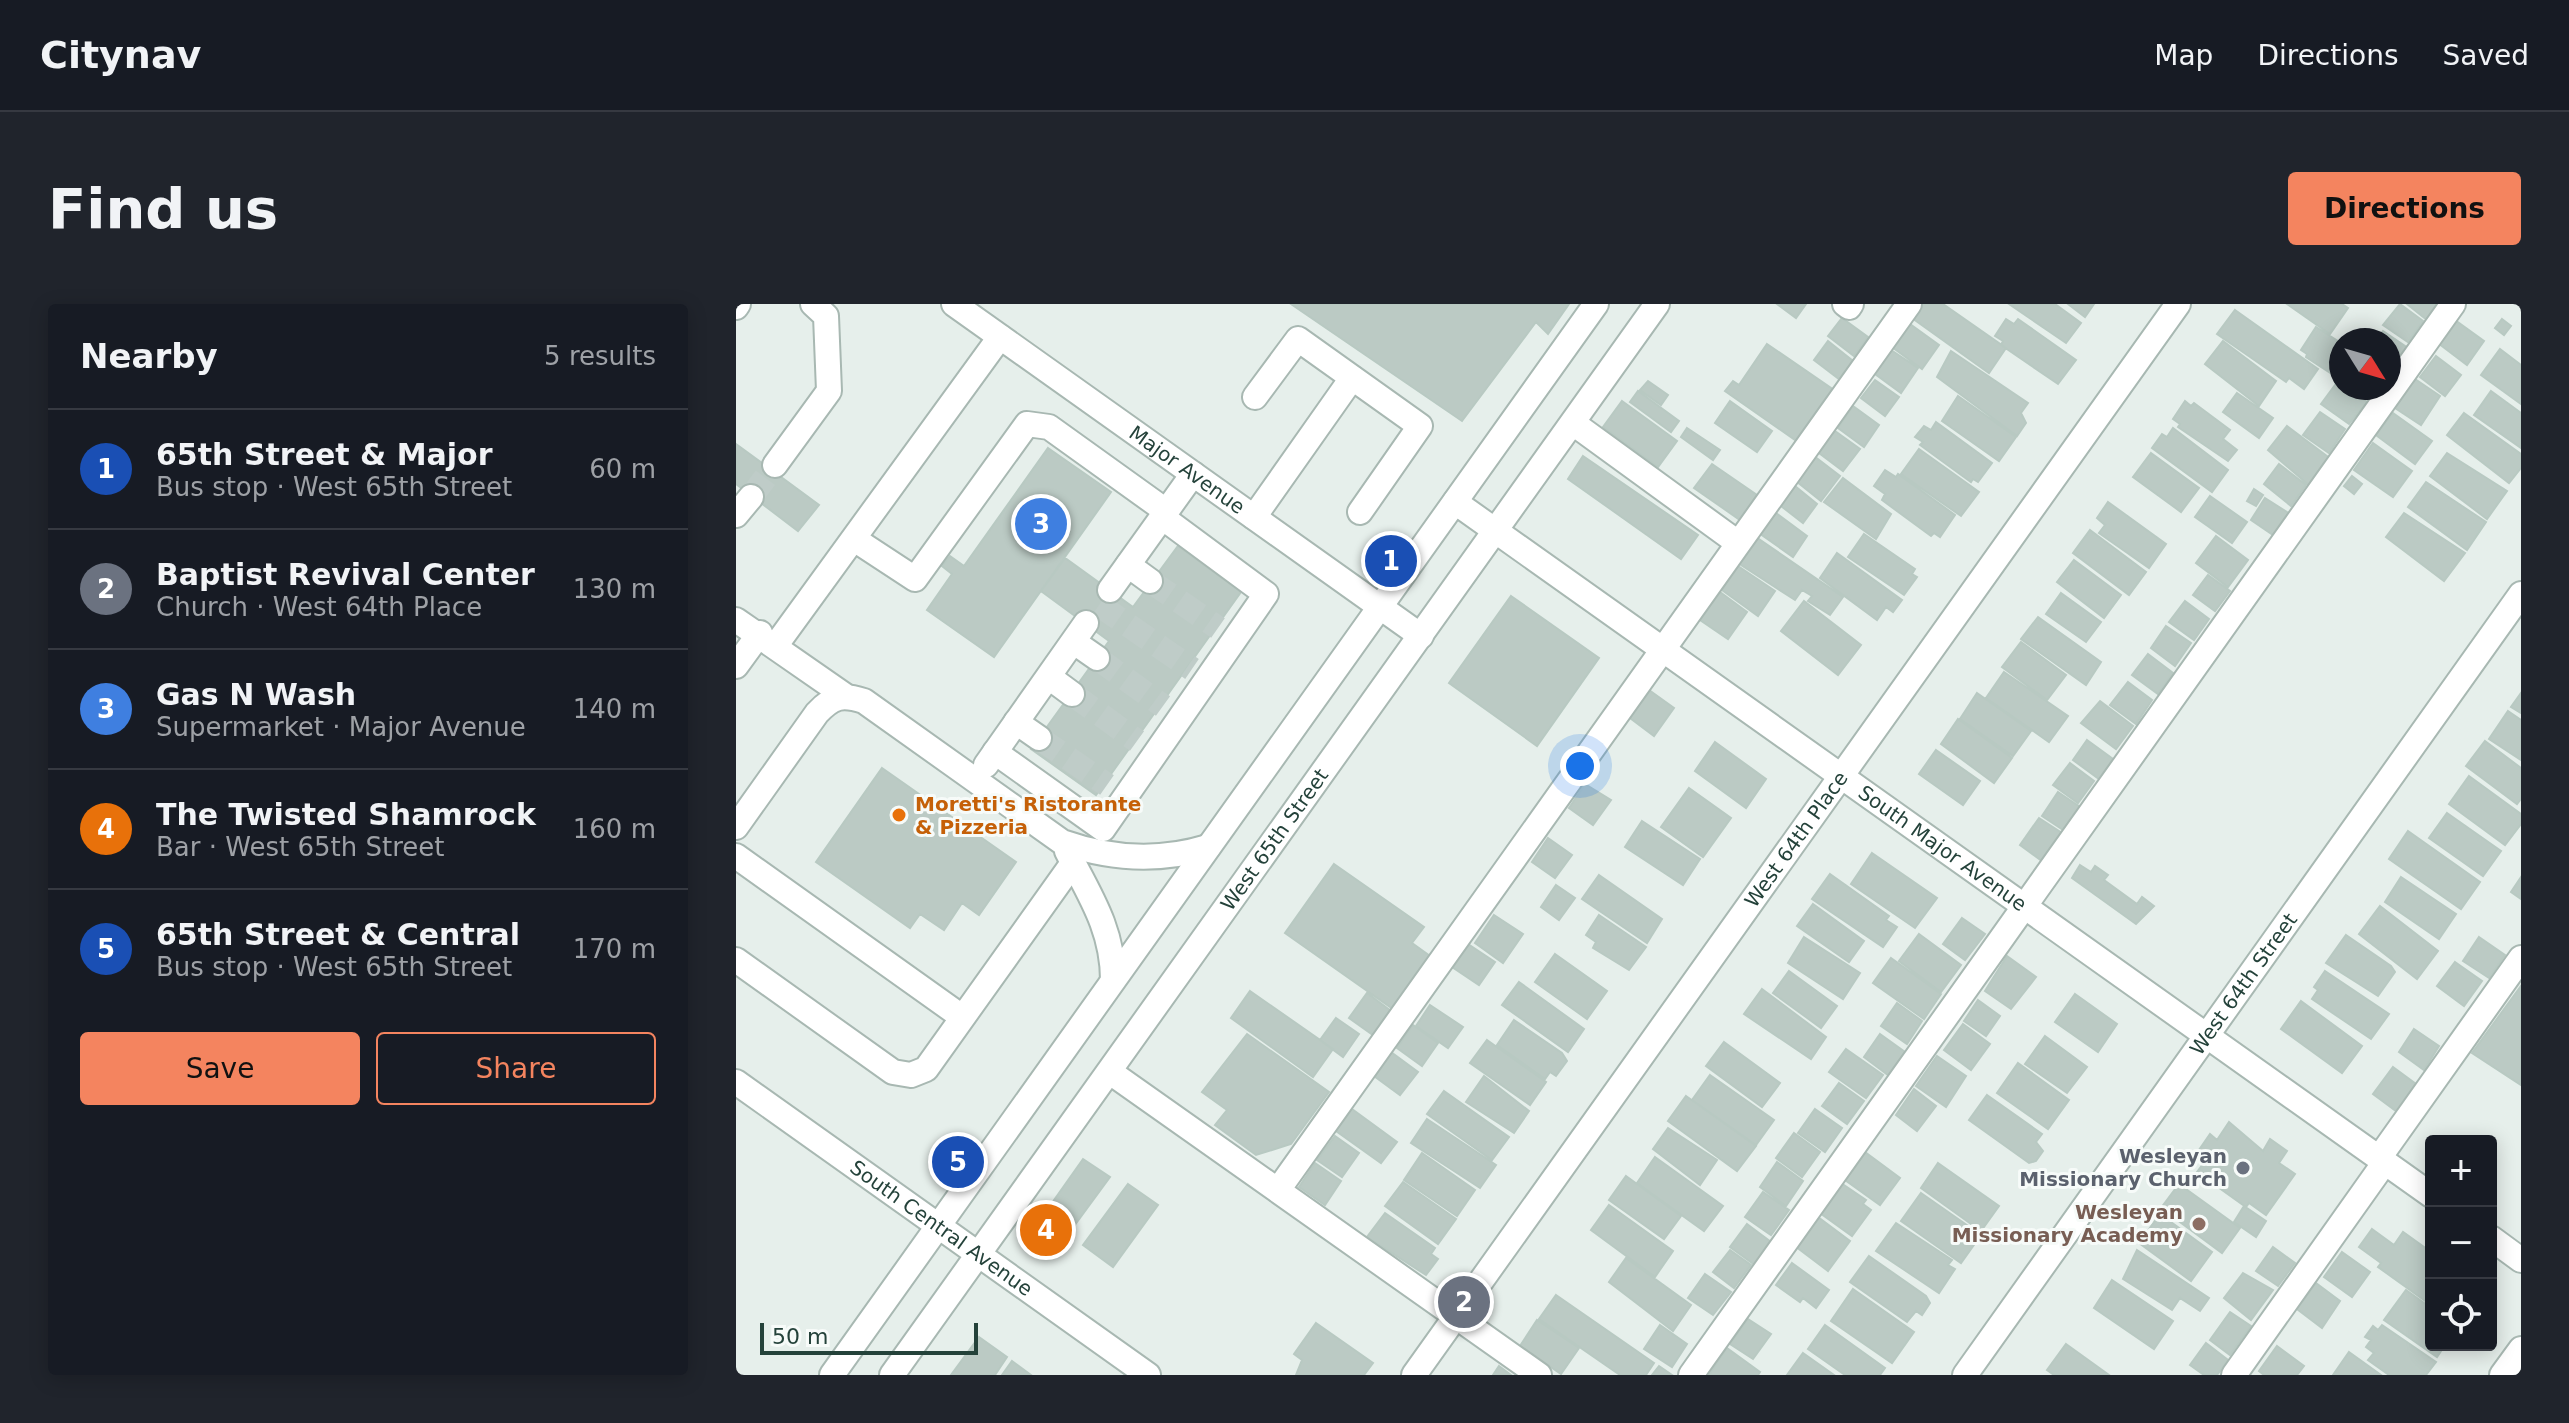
<!DOCTYPE html>
<html lang="en">
<head>
<meta charset="utf-8">
<style>
	body { margin:0; font-family:"DejaVu Sans",sans-serif; background:#20242c; color:#f1f3f6 }
	.controls { position:absolute; right:24px; bottom:24px; display:grid; overflow:hidden; border-radius:8px; box-shadow:0 4px 20px #0003 }
	.controls button { width:72px; height:72px; display:grid; place-items:center; padding:0; border:0; border-bottom:2px solid #363941; background:#171b24; color:#f1f3f6; font:40px sans-serif }
	.compass { position:absolute; left:1593px; top:24px; width:72px; height:72px; border-radius:50%; background:#171b24; box-shadow:0 4px 20px #0003; rotate:127deg }
	.scale { position:absolute; left:24px; bottom:20px; width:218px; box-sizing:border-box; padding-left:8px; border:4px solid #24423a; border-top:0; font-size:22px; line-height:28px; white-space:nowrap; color:#24423a; -webkit-text-stroke:6px #f7fbf9; paint-order:stroke }
	.you { position:absolute; left:844px; top:462px; width:28px; height:28px; margin:-20px; border:6px solid #fff; border-radius:50%; background:#1a73e8; box-shadow:0 0 0 12px #1a73e833 }
	.badge { display:grid; place-items:center; width:52px; height:52px; border-radius:50%; background:#f4845f; color:#fff; font-size:26px; font-weight:700 }
	.pin { position:absolute; translate:-50% -50%; border:4px solid #fff; box-shadow:0 2px 8px #0006 }
	.list { margin:0; padding:0; list-style:none }
	h2 { display:flex; justify-content:space-between; align-items:center; height:104px; margin:0; padding:0 32px; font-size:34px }
	h2 small { font-size:26px; font-weight:400; color:#9ea1a6 }
	.list li { display:grid; grid-template-columns:52px 1fr auto; gap:24px; align-items:center; box-sizing:border-box; height:120px; padding:0 32px; border-top:2px solid #363941 }
	.list b { display:block; font-size:30px; white-space:nowrap }
	.list p { margin:0; font-size:26px; white-space:nowrap; color:#9ea1a6 }
	.list em { font-size:26px; font-style:normal; color:#9ea1a6 }
	.actions { display:flex; gap:16px; padding:24px 32px }
	.actions a { flex:1; padding:18px 0; border:2px solid #f4845f; border-radius:8px; text-align:center; font-size:28px; color:#f4845f }
	.actions .main { background:#f4845f; color:#111 }
	.icon { flex:none; width:44px; height:44px; fill:none; stroke:currentColor; stroke-width:2; stroke-linecap:round; stroke-linejoin:round }
	.map { position:relative; flex:none; width:1785px; height:1071px; overflow:hidden; border-radius:8px }
	header { display:flex; align-items:center; gap:48px; box-sizing:border-box; height:112px; padding:0 40px; background:#171b24; border-bottom:2px solid #363941 }
	header strong { font-size:38px }
	nav { display:flex; gap:44px; margin-inline-start:auto; font-size:28px }
	.intro { display:flex; align-items:center; justify-content:space-between; box-sizing:border-box; height:192px; padding:0 48px }
	h1 { margin:0; font-size:56px }
	.button { padding:20px 36px; border-radius:8px; background:#f4845f; color:#111; font-size:28px; font-weight:700 }
	main { display:flex; gap:48px; padding:0 48px }
	aside { flex:1; background:#171b24; border-radius:8px; box-shadow:0 4px 20px #0003 }
	.map>svg:first-child { display:block }
	.building { fill:#bbcac4; stroke:#b8c9c2; stroke-width:2 }
	.lines { fill:none; stroke-linecap:round; stroke-linejoin:round }
	.minor-tunnel { stroke:#bfccc8; stroke-width:24; stroke-dasharray:24 12; stroke-linecap:butt }
	.minor-casing { stroke:#a8b8b2; stroke-width:28 }
	.minor { stroke:#fff; stroke-width:24 }
	.food-dot { fill:#e8710a; stroke:#f7fbf9; stroke-width:3 }
	.worship-dot { fill:#6b7280; stroke:#f7fbf9; stroke-width:3 }
	.education-dot { fill:#8d6e63; stroke:#f7fbf9; stroke-width:3 }
	.labels { text-anchor:middle; dominant-baseline:central; stroke-width:6; stroke-linejoin:round; paint-order:stroke }
	.street-label { font-size:20px; fill:#24423a; stroke:#f7fbf9 }
	.food-label { font-size:20px; font-weight:bold; fill:#c56008; stroke:#f7fbf9; text-anchor:start }
	.worship-label { font-size:20px; font-weight:bold; fill:#5b616d; stroke:#f7fbf9; text-anchor:end }
	.education-label { font-size:20px; font-weight:bold; fill:#785e54; stroke:#f7fbf9; text-anchor:end }
</style>
</head>
<body>
<header>
<strong>Citynav</strong>
<nav><a>Map</a><a>Directions</a><a>Saved</a></nav>
</header>
<div class="intro"><h1>Find us</h1><a class="button">Directions</a></div>
<main>
<aside>
<h2>Nearby<small>5 results</small></h2>
<ul class="list">
<li><span class="badge" style="background:#1a4fb4">1</span><div><b>65th Street &amp; Major</b><p>Bus stop · West 65th Street</p></div><em>60 m</em></li>
<li><span class="badge" style="background:#6b7280">2</span><div><b>Baptist Revival Center</b><p>Church · West 64th Place</p></div><em>130 m</em></li>
<li><span class="badge" style="background:#3f7fe0">3</span><div><b>Gas N Wash</b><p>Supermarket · Major Avenue</p></div><em>140 m</em></li>
<li><span class="badge" style="background:#e8710a">4</span><div><b>The Twisted Shamrock</b><p>Bar · West 65th Street</p></div><em>160 m</em></li>
<li><span class="badge" style="background:#1a4fb4">5</span><div><b>65th Street &amp; Central</b><p>Bus stop · West 65th Street</p></div><em>170 m</em></li>
</ul>
<div class="actions"><a class="main">Save</a><a>Share</a></div>
</aside>
<div class="map">
<svg width="1785" height="1071" viewBox="0 0 1785 1071">
	<rect width="100%" height="100%" fill="#e6efeb"/>
	<path class="building" d="M555,0H833L812,30L800,18L726,117Z
		M1041,0H1070L1060,14Z
		M1186,0H1207L1270,44L1253,69L1176,14Z
		M1273,0H1319L1345,19L1330,39Z
		M1332,0H1358L1349,13Z
		M1551,0H1606L1612,4L1594,30Z
		M1664,0L1687,17L1672,38L1647,21Z
		M1671,0H1703L1691,16Z
		M1499,6L1582,65L1568,85L1553,74L1550,78L1481,30Z
		M1106,14L1132,33L1118,52L1092,32Z
		M1270,15L1278,20L1282,15L1340,56L1322,80L1265,41L1267,37L1259,32Z
		M1766,15L1775,22L1768,31L1759,24Z
		M1719,16L1748,37L1731,61L1702,39Z
		M1174,20L1203,41L1186,65L1156,43Z
		M1580,23L1605,39V76L1570,53L1571,50L1565,46Z
		M1647,27L1672,44L1654,69L1653,36H1640Z
		M1092,37L1117,57L1103,75L1078,56Z
		M1487,37L1540,77L1523,102L1469,60Z
		M1031,40L1098,86L1062,138L989,87L997,77L1003,81Z
		M1764,45L1785,61V100L1745,71Z
		M1155,46L1182,64L1165,89L1139,70Z
		M1215,47L1292,99L1285,109L1290,119L1281,132L1201,73Z
		M1700,52L1725,71L1709,92L1684,73Z
		M1679,75L1704,92L1685,121L1659,104Z
		M1139,76L1163,93L1149,112L1125,94Z
		M912,77L932,91L925,101L904,86Z
		M1602,77L1605,84H1612L1631,98L1613,120L1585,100Z
		M902,87L943,117L935,128L894,98Z
		M1755,87L1785,109V144L1738,111Z
		M1501,89L1537,114L1523,134L1487,108Z
		M1222,92L1280,133L1263,157L1206,117Z
		M886,97L941,137L922,163L867,123Z
		M994,97L1036,127L1021,148L979,119Z
		M1449,97L1455,102L1458,99L1494,126L1487,135L1501,146L1492,157L1442,123L1444,120L1437,115Z
		M1117,102L1143,121L1128,143L1102,124Z
		M1584,108L1609,125L1593,149L1567,131Z
		M1657,109L1696,137L1679,160L1640,131Z
		M1728,109L1785,150V164L1773,179L1711,131Z
		M1200,118L1256,159L1242,178L1237,175L1235,178L1184,141L1187,138L1179,133L1188,122L1195,126Z
		M1551,122L1596,156L1574,182L1532,146Z
		M951,124L984,146L977,156L945,133Z
		M1437,124L1492,166L1476,188L1416,144L1426,130L1431,133Z
		M1099,127L1124,145L1107,167L1083,149Z
		M1637,139L1676,167L1657,193L1618,166Z
		M0,140L83,201L62,227L0,180Z
		M312,144L375,188L258,353L191,306L216,270L206,262L214,252L228,262Z
		M1183,145L1243,188L1225,212L1165,170Z
		M1415,149L1463,184L1445,208L1397,173Z
		M1711,149L1771,187L1751,215L1694,172Z
		M847,152L962,231L945,255L832,175Z
		M1078,152L1104,172L1085,197L1060,177Z
		M976,160L1021,191L1004,216L958,184Z
		M1543,160L1570,181L1555,202L1528,180Z
		M1149,166L1160,173L1162,170L1219,211L1204,233L1198,229L1195,232L1146,196L1149,190L1138,182Z
		M1616,172L1626,180L1618,190L1608,182Z
		M1107,174L1155,210L1140,235L1088,198Z
		M1690,178L1750,218L1731,246L1672,203Z
		M1059,182L1081,200L1067,219L1045,202Z
		M1518,185L1527,191L1520,202L1511,197Z
		M1474,192L1511,218L1496,239L1459,213Z
		M1529,194L1554,210L1540,233L1515,216Z
		M1372,198L1430,240L1413,264L1363,229L1369,221L1361,214Z
		M1040,209L1071,232L1057,253L1023,229Z
		M1668,209L1729,249L1708,277L1650,233Z
		M1354,226L1410,268L1393,291L1337,249Z
		M1128,230L1179,265L1176,270L1181,273L1168,291L1112,253Z
		M1480,232L1512,256L1492,283L1460,259Z
		M1020,233L1107,293L1094,311L1072,297L1076,292L1066,286L1059,296L1002,259Z
		M442,242L505,288L360,491L295,445L373,337L305,287L329,254L397,303Z
		M1101,249L1166,296L1157,308L1150,303L1141,316L1084,274Z
		M1338,256L1385,291L1368,314L1321,278Z
		M1002,262L1039,287L1022,312L986,286Z
		M1472,271L1494,287L1479,307L1457,291Z
		M984,288L1011,308L992,335L964,316Z
		M1325,289L1365,318L1350,338L1310,310Z
		M775,292L863,354L801,442L713,379Z
		M1068,297L1125,341L1102,371L1045,327Z
		M1449,297L1473,315L1458,336L1433,318Z
		M1302,313L1365,358L1350,381L1285,335Z
		M1430,322L1455,339L1439,362L1415,344Z
		M1285,338L1330,371L1311,396L1266,363Z
		M1412,350L1437,369L1422,390L1396,371Z
		M1268,368L1332,412L1313,438L1250,394Z
		M1392,378L1416,396L1400,420L1374,401Z
		M913,386L938,404L918,432L894,414Z
		M1241,389L1295,427L1277,452L1224,415Z
		M1785,389V409L1775,403Z
		M1364,397L1397,422L1380,445L1345,419Z
		M1772,407L1785,416V456L1753,435Z
		M1222,415L1276,454L1258,479L1205,440Z
		M1351,436L1377,455L1363,475L1337,456Z
		M1749,437L1785,464V495L1781,500L1730,462Z
		M979,438L1030,475L1010,504L959,467Z
		M1200,446L1244,477L1227,501L1183,470Z
		M1334,459L1358,477L1342,499L1317,481Z
		M146,464L280,558L243,611L226,599L208,626L184,610L174,624L80,558Z
		M1733,472L1785,510V520L1769,541L1713,500Z
		M849,480L875,496L857,521L833,504Z
		M953,484L995,514L967,553L925,523Z
		M1322,488L1344,503L1327,526L1306,512Z
		M1711,509L1765,547L1747,572L1693,534Z
		M1303,514L1326,529L1306,557L1284,541Z
		M906,517L964,555L947,581L889,543Z
		M1672,527L1744,578L1725,605L1653,555Z
		M812,534L836,551L819,574L796,558Z
		M1136,549L1201,594L1179,624L1115,580Z
		M598,560L688,623L676,639L694,652L657,705L549,629Z
		M1344,561L1355,568L1359,562L1372,571L1368,576L1401,600L1406,593L1418,602L1400,620L1336,574Z
		M1094,570L1153,612L1150,616L1161,623L1147,643L1076,595Z
		M863,571L926,615L911,639L846,595Z
		M1665,573L1720,610L1703,635L1649,598Z
		M1785,573V595L1775,588Z
		M820,581L839,594L823,616L805,603Z
		M1077,600L1128,637L1113,658L1061,622Z
		M1644,602L1702,647L1681,675L1623,630Z
		M758,611L787,630L767,659L739,639Z
		M863,611L910,643L893,666L857,644L860,638L850,631Z
		M1226,614L1249,630L1229,656L1207,640Z
		M1183,630L1225,661L1205,688L1163,657Z
		M1610,631L1655,662L1659,668L1642,692L1590,659Z
		M1068,633L1124,669L1107,695L1052,659Z
		M1743,633L1769,651L1753,674L1727,657Z
		M732,640L759,658L743,681L716,663Z
		M819,650L871,687L851,715L799,678Z
		M1271,652L1300,673L1275,705L1249,687Z
		M1155,654L1205,690L1188,715L1137,679Z
		M1719,658L1746,677L1728,702L1701,682Z
		M1053,667L1101,702L1085,724L1037,689Z
		M1589,667L1653,710L1635,735L1576,695L1582,686L1578,683Z
		M783,678L848,725L832,748L766,701Z
		M1785,682V781L1736,749Z
		M1026,685L1090,733L1075,755L1008,710Z
		M514,687L597,745L577,773L495,714Z
		M631,689L655,707L637,731L613,714Z
		M1339,690L1381,720L1362,748L1319,718Z
		M1242,696L1264,712L1250,732L1228,717Z
		M1565,697L1626,742L1606,769L1545,725Z
		M1161,699L1186,717L1171,740L1145,722Z
		M694,701L727,723L712,744L680,722Z
		M600,714L623,730L607,753L584,736Z
		M778,716L826,749L831,757L820,772L814,768L809,775L761,741Z
		M1227,720L1254,740L1235,766L1208,746Z
		M677,721L702,739L686,762L661,744Z
		M1678,725L1703,742L1688,766L1663,748Z
		M511,730L593,788L555,840L520,851L479,821L491,806L466,788Z
		M1144,730L1169,748L1152,771L1128,753Z
		M1309,732L1351,763L1331,789L1289,760Z
		M751,736L810,778L794,801L734,759Z
		M988,738L1044,779L1026,803L970,762Z
		M1110,745L1147,771L1130,794L1093,768Z
		M655,748L682,768L664,791L638,772Z
		M1201,752L1230,772L1210,803L1180,782Z
		M1282,759L1333,796L1312,825L1261,789Z
		M1657,763L1680,780L1660,807L1637,790Z
		M974,771L1038,816L1020,841L956,796Z
		M748,772L793,807L778,829L730,798Z
		M1103,779L1128,797L1111,820L1086,802Z
		M1178,785L1200,802L1181,827L1160,811Z
		M708,787L773,833L756,856L691,810Z
		M1251,791L1306,830L1300,838L1307,847L1300,857L1293,859L1233,816Z
		M950,792L1020,842L1001,867L932,817Z
		M616,805L661,838L645,859L600,827Z
		M1079,805L1106,824L1089,848L1062,829Z
		M691,815L760,861L744,884L675,839Z
		M1493,818L1527,847L1534,835L1551,847L1543,859L1559,870L1530,911L1513,899L1510,903L1461,868L1473,852L1463,846L1474,830L1481,836Z
		M932,824L981,856L964,881L917,845Z
		M1058,829L1084,848L1066,873L1040,854Z
		M599,832L623,849L606,873L581,856Z
		M1129,848L1164,874L1144,901L1109,876Z
		M686,849L739,886L721,912L668,876Z
		M919,853L987,902L968,927L901,879Z
		M347,855L374,873L322,944L300,929L299,923Z
		M1041,858L1067,877L1050,902L1024,883Z
		M579,859L605,877L589,901L563,883Z
		M1202,859L1263,902L1245,927L1185,884Z
		M890,872L945,912L928,935L873,896Z
		M667,878L720,915L702,940L649,902Z
		M1105,879L1130,896L1127,900L1135,906L1116,932L1084,909Z
		M392,880L422,901L377,963L347,941Z
		M1443,880L1504,924L1486,949L1425,904Z
		M1027,888L1053,906L1035,931L1009,913Z
		M1185,889L1245,931L1225,959L1165,917Z
		M873,901L937,947L919,973L855,926Z
		M1508,902L1530,917L1520,933L1498,918Z
		M649,909L699,944L695,950L702,955L690,971L631,933Z
		M1424,910L1476,948L1455,977L1403,939Z
		M1082,913L1114,937L1092,967L1059,942Z
		M1160,919L1216,956L1212,961L1219,965L1203,989L1140,947Z
		M1011,920L1035,938L1019,961L994,943Z
		M1636,925L1658,941L1667,928L1695,948V1001L1642,963L1645,959L1623,943Z
		M1537,943L1559,959L1542,982L1520,967Z
		M994,946L1015,961L998,984L977,968Z
		M1401,946L1473,994L1464,1007L1444,994L1436,1006L1387,975Z
		M1606,948L1634,968L1616,993L1588,973Z
		M1133,952L1190,992L1194,999L1186,1011L1180,1007L1171,1018L1114,978Z
		M890,954L955,1001L937,1027L873,978Z
		M1056,959L1093,986L1080,1004L1067,994L1064,998L1040,981Z
		M1507,969L1537,986L1515,1016L1488,994Z
		M969,970L995,988L977,1011L952,994Z
		M1376,976L1437,1017L1418,1045L1358,1004Z
		M1580,979L1604,997L1586,1024L1561,1005Z
		M1117,985L1178,1028L1156,1059L1095,1017Z
		M1670,986L1695,1004V1041H1709L1701,1053L1648,1016Z
		M820,991L918,1059L910,1071H884L803,1015Z
		M1494,1008L1515,1022L1494,1051L1474,1036Z
		M1012,1015L1035,1030L1017,1055L994,1040Z
		M801,1016L843,1044L825,1070L784,1042Z
		M580,1019L637,1059L628,1071H560L566,1056L558,1050Z
		M924,1021L951,1040L936,1063L908,1045Z
		M1089,1021L1149,1064L1144,1071H1109L1072,1045Z
		M1646,1021L1700,1058L1690,1071H1653L1632,1056L1638,1049L1630,1043L1635,1036L1629,1033L1637,1022L1642,1026Z
		M243,1033L271,1053L259,1071H215Z
		M1470,1039L1492,1056L1481,1071H1468L1454,1061Z
		M1330,1040L1373,1071H1318L1311,1066Z
		M1541,1042L1568,1062L1561,1071H1528L1523,1067Z
		M991,1044L1024,1068L1022,1071H973Z
		M1613,1048L1645,1071H1597Z
		M1067,1049L1098,1071H1051Z
		M276,1057L295,1071H266Z
		M763,1062L775,1071H757Z
		M923,1062L936,1071H916Z"/>
	<g class="lines">
		<path class="minor-tunnel" d="M15,193L39,161
			M414,277L482,324
			M363,301L456,365
			M361,354L427,402
			M336,390L401,437
			M303,434L371,481"/>
		<g class="minor-casing">
			<g id="minor">
				<path id="s1" d="M218,0L685,332"/>
				<path d="M1109,0L1113,3L1115,0"/>
				<path d="M0,3L2,0"/>
				<path d="M519,93L562,35L684,122L624,208"/>
				<path d="M837,119L1002,239"/>
				<path d="M39,161L93,87L90,12L77,0"/>
				<path id="s2" d="M719,198L1695,891"/>
				<path d="M0,211L15,193"/>
				<path d="M518,213L616,74"/>
				<path d="M118,235L179,275L291,120L313,123L430,207"/>
				<path d="M392,261L414,277"/>
				<path d="M374,286L457,170"/>
				<path d="M0,316L108,391"/>
				<path d="M338,338L361,354"/>
				<path d="M40,341L264,33"/>
				<path d="M0,362L24,329"/>
				<path d="M313,373L336,390"/>
				<path d="M280,418L303,434"/>
				<path d="M259,448L367,525L530,290L426,213"/>
				<path d="M250,461L350,319"/>
				<path d="M0,523L81,409C97,392 106,390 128,397L326,538C374,555 423,558 472,543"/>
				<path d="M331,547C353,590 377,625 377,676"/>
				<path d="M0,552L226,713"/>
				<path d="M0,656L157,768L175,771L190,765L337,559"/>
				<path d="M374,768L803,1071"/>
				<path id="s3" d="M0,778L412,1071"/>
				<path d="M1643,854L1785,654"/>
				<path d="M542,886L1173,0"/>
				<path d="M1755,934L1785,956"/>
				<path d="M96,1071L860,0"/>
				<path id="s4" d="M156,1071L921,0"/>
				<path id="s5" d="M678,1071L1442,0"/>
				<path d="M955,1071L1717,0"/>
				<path id="s6" d="M1229,1071L1785,290"/>
				<path d="M1498,1071L1649,858"/>
				<path d="M1766,1071L1785,1045"/>
			</g>
		</g>
		<use href="#minor" class="minor"/>
	</g>
	<circle class="food-dot" cx="163" cy="511" r="8"/>
	<circle class="worship-dot" cx="1507" cy="864" r="8"/>
	<circle class="education-dot" cx="1463" cy="920" r="8"/>
	<g class="labels">
		<g class="street-label">
			<text stroke="none"><textPath href="#s1" startOffset="286">Major Avenue</textPath></text>
			<text stroke="none"><textPath href="#s5" startOffset="658">West 64th Place</textPath></text>
			<text stroke="none"><textPath href="#s4" startOffset="658">West 65th Street</textPath></text>
			<text stroke="none"><textPath href="#s2" startOffset="598">South Major Avenue</textPath></text>
			<text stroke="none"><textPath href="#s6" startOffset="480">West 64th Street</textPath></text>
			<text stroke="none"><textPath href="#s3" startOffset="252">South Central Avenue</textPath></text>
		</g>
		<g class="food-label">
			<text x="179" y="500">Moretti's Ristorante<tspan x="179" dy="23">&amp; Pizzeria</tspan></text>
		</g>
		<g class="worship-label">
			<text x="1491" y="852">Wesleyan<tspan x="1491" dy="23">Missionary Church</tspan></text>
		</g>
		<g class="education-label">
			<text x="1447" y="908">Wesleyan<tspan x="1447" dy="23">Missionary Academy</tspan></text>
		</g>
	</g>
</svg>
<div class="controls">
<button>+</button>
<button>−</button>
<button><svg class="icon" aria-label="locate" viewBox="0 0 24 24"><circle cx="12" cy="12" r="6"/><path d="M12 2v4M12 18v4M2 12h4M18 12h4"/></svg></button>
</div>
<svg class="compass" viewBox="-18 -18 36 36"><path d="M0-13l5 13h-10z" fill="#e53935"/><path d="M0 13l5-13h-10z" fill="#9ea1a6"/></svg>
<div class="scale">50 m</div>
<div class="you"></div>
<div class="pin badge" style="left:655px;top:257px;background:#1a4fb4">1</div>
<div class="pin badge" style="left:728px;top:998px;background:#6b7280">2</div>
<div class="pin badge" style="left:305px;top:220px;background:#3f7fe0">3</div>
<div class="pin badge" style="left:310px;top:926px;background:#e8710a">4</div>
<div class="pin badge" style="left:222px;top:858px;background:#1a4fb4">5</div>
</div>
</main>
</body>
</html>
